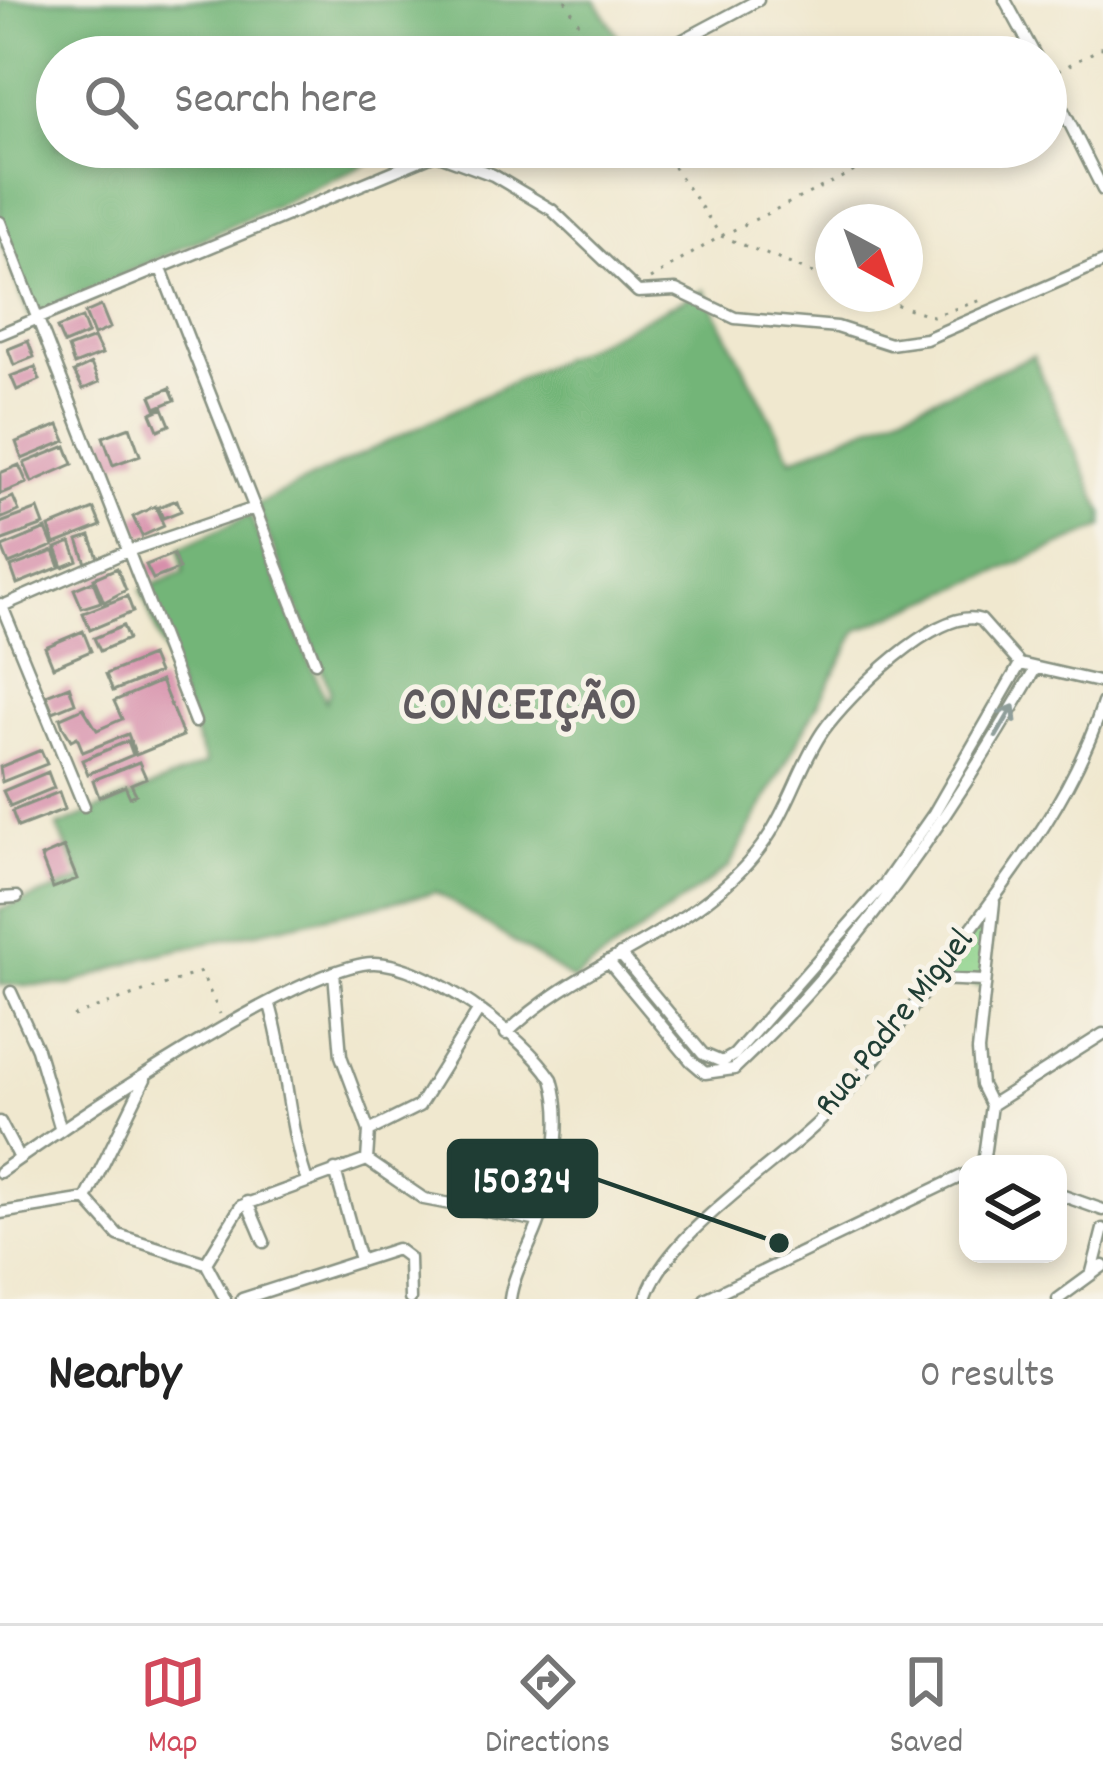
<!DOCTYPE html>
<html lang="en">
<head>
<meta charset="utf-8">
<style>
	body { margin:0; font-family:Dekko,sans-serif; background:#f2f2f2; color:#222 }
	.controls { position:absolute; right:36px; bottom:36px; display:grid; overflow:hidden; border-radius:24px; box-shadow:0 6px 18px #0003 }
	.controls button { width:108px; height:108px; display:grid; place-items:center; padding:0; border:0; border-bottom:3px solid #e0e0e0; background:#fff; color:#222; font:60px sans-serif }
	.compass { position:absolute; left:815px; top:204px; width:108px; height:108px; border-radius:50%; background:#fff; box-shadow:0 6px 18px #0003; rotate:139deg }
	.list { margin:0; padding:0; list-style:none }
	h2 { display:flex; justify-content:space-between; align-items:center; height:156px; margin:0; padding:0 48px; font-size:51px }
	h2 small { font-size:39px; font-weight:400; color:#767676 }
	.icon { flex:none; width:66px; height:66px; fill:none; stroke:currentColor; stroke-width:2; stroke-linecap:round; stroke-linejoin:round }
	.map { position:relative; flex:none; width:1103px; height:1299px; overflow:hidden }
	.search { position:absolute; background:#fff; box-shadow:0 6px 18px #0003; left:36px; right:36px; top:36px; height:132px; display:flex; align-items:center; gap:30px; box-sizing:border-box; padding:0 42px; border-radius:66px; color:#767676; font-size:45px }
	.sheet { height:324px; background:#fff }
	nav { display:flex; justify-content:space-around; align-items:center; box-sizing:border-box; height:168px; border-top:3px solid #e0e0e0; background:#fff; font-size:33px; color:#767676 }
	nav a { display:grid; justify-items:center; gap:6px }
	nav .on { color:#d1495b }
	.map>svg:first-child { display:block }
	.green { fill:#8fd38c; stroke:#578860; stroke-width:3 }
	.forest { fill:#73b578; stroke:#497956; stroke-width:3 }
	.building { fill:#d78fab }
	.lines { fill:none; stroke-linecap:round; stroke-linejoin:round }
	.minor-casing { stroke:#889282; stroke-width:15 }
	.path { stroke:#889282; stroke-width:3; stroke-dasharray:3 9; stroke-linecap:butt }
	.minor { stroke:#fff; stroke-width:10 }
	.oneway { stroke:#8f9e9a }
	.labels { text-anchor:middle; dominant-baseline:central; stroke-width:10; stroke-linejoin:round; paint-order:stroke }
	.street-label { font-size:36px; fill:#1f3d34; stroke:#f7f3e8 }
	.district-label { font-size:48px; font-weight:bold; letter-spacing:3px; fill:#5f5a5e; stroke:#f7f3e8 }
	.leader { fill:none; stroke:#1f3d34; stroke-width:4.5 }
	.callout-dot { fill:#1f3d34; stroke:#f7f3e8; stroke-width:4.5 }
	.callout { fill:#1f3d34; stroke:#1f3d34; stroke-width:4.5 }
	.callout-label { font-size:39px; text-anchor:middle; font-weight:bold; fill:#fff }
</style>
</head>
<body>
<div class="map">
<svg width="1103" height="1299" viewBox="0 0 1103 1299">
	<rect width="100%" height="100%" fill="#f7f3e8"/>
	<filter id="ink" filterUnits="userSpaceOnUse"><feTurbulence type="fractalNoise" baseFrequency=".00833" numOctaves="2"/><feDisplacementMap in="SourceGraphic" scale="24" xChannelSelector="R" yChannelSelector="G"/><feConvolveMatrix kernelMatrix="1 2 1 2 8 2 1 2 1" color-interpolation-filters="sRGB"/></filter>
	<filter id="wash" filterUnits="userSpaceOnUse"><feTurbulence type="fractalNoise" baseFrequency=".004" numOctaves="4" result="noise"/><feDisplacementMap in="SourceGraphic" scale="48" xChannelSelector="R" yChannelSelector="G"/><feGaussianBlur stdDeviation="2.7" result="paint"/><feColorMatrix in="noise" values="0 0 0 0 0 0 0 0 0 0 0 0 0 0 0 0 0 1.4 0 .05"/><feComposite in="paint" operator="in"/></filter>
	<g filter="url(#wash)">
		<rect width="100%" height="100%" fill="#f0e8cf"/>
		<path class="green" d="M990,903L988,988L938,977Z"/>
		<path class="forest" d="M0,0H595L625,47L602,57H57V147H404L30,317L0,238Z
			M704,290L792,459L1033,356L1103,513V527L858,630L729,867L573,980L436,892L145,957L70,985H0V909L83,880L57,827L206,764L141,590L184,572L180,548L250,515L326,702L330,690L256,505Z"/>
		<g id="blocks">
			<path class="building" d="M101,306L110,328L94,335L85,313Z
				M82,318L88,334L64,344L57,328Z
				M94,338L102,354L74,365L68,348Z
				M28,341L34,357L14,365L8,349Z
				M91,364L99,382L83,389L74,372Z
				M35,367L40,380L17,390L11,376Z
				M170,388L175,400L156,408L151,396Z
				M163,408L170,425L158,430L151,413Z
				M59,425L66,441L22,459L16,442Z
				M130,427L140,455L113,465L103,437Z
				M66,446L73,464L32,482L24,463Z
				M19,465L27,483L0,494V473Z
				M13,497L19,511L0,519V502Z
				M177,500L181,511L163,518L158,507Z
				M155,506L164,526L142,536L133,517Z
				M38,509L44,525L0,541V523Z
				M94,509L101,526L55,544L49,527Z
				M46,529L53,546L9,564L2,547Z
				M90,536L98,558L86,563L78,540Z
				M71,542L78,561L63,567L56,548Z
				M54,551L60,567L17,584L11,567Z
				M173,554L179,569L153,579L146,565Z
				M117,568L126,590L104,602L94,578Z
				M93,581L101,602L82,608L74,589Z
				M127,596L133,612L90,630L83,613Z
				M123,626L128,639L100,651L94,638Z
				M83,631L91,651L53,667L45,647Z
				M151,656L158,673L113,691L106,674Z
				M161,681L183,736L136,755L128,734L83,752L77,737L71,740L63,727L60,718L83,708L97,730L122,719L114,701Z
				M69,686L75,703L53,712L46,695Z
				M128,741L133,755L88,774L82,760Z
				M41,750L47,764L2,782L0,767Z
				M139,762L146,778L131,784L136,794L130,797L125,786L99,797L93,780Z
				M48,772L54,788L10,806L3,791Z
				M59,792L65,809L18,827L12,811Z
				M64,847L77,879L53,888L41,857Z"/>
		</g>
	</g>
	<g filter="url(#ink)">
		<use href="#blocks" fill-opacity="0" stroke="#889282" stroke-width="3"/>
		<g class="lines">
			<g class="minor-casing">
				<path id="minor" d="M1005,0L1036,57
					M651,57L758,0
					M1046,76L1103,190
					M436,154L493,175L552,210L638,292L676,290L735,318L837,327L890,344L926,339L1103,262
					M0,222L195,722
					M161,269L315,662
					M0,334L452,147
					M1,604L84,806
					M0,607L128,551L252,509
					M0,898L17,897
					M620,954L703,1054L722,1062L734,1055L883,886L934,813L1020,664
					M608,961L691,1061L705,1073L734,1069C857,953 951,815 1035,669
					M334,972L341,1056L369,1131L367,1160
					M934,979L985,981
					M11,992L37,1049L61,1130
					M270,1005C287,1063 287,1121 306,1178
					M506,1034C584,957 707,930 768,837C790,804 801,763 823,731C847,697 938,605 981,620L1020,664L1103,683
					M991,1105L1103,1034
					M0,1122L19,1158
					M369,1131L419,1106L477,1013
					M983,1164L991,1105L981,1085L978,1051L994,902
					M335,1170L360,1260
					M0,1172C68,1124 300,965 373,963C426,962 523,1035 552,1079C565,1121 553,1177 540,1219C531,1247 514,1270 510,1299
					M1058,1194L1103,1210
					M86,1199L145,1079
					M247,1202L264,1242
					M0,1213L86,1199L118,1235L206,1263
					M1092,1272L1103,1229
					M225,1299L206,1263L241,1206L367,1160L424,1199L539,1221
					M242,1299L397,1249L409,1258L410,1299
					M646,1299C664,1235 777,1165 824,1117C868,1073 900,1024 937,974C1000,889 1071,805 1103,703
					M705,1299L968,1173
					M1058,1299L1103,1266"/>
			</g>
			<path class="path" d="M565,0L599,57
				M1058,71L1103,47
				M660,147L721,236L833,281
				M650,279L721,236L904,147
				M862,294L933,316L985,299
				M73,1016L201,972L220,1014"/>
			<use href="#minor" class="minor"/>
		</g>
		<defs><path id="oneway-shaft" d="M-6 0H5M1.5-3L5.5 0L1.5 3" fill="none" stroke-width="1.6" stroke-linecap="round" stroke-linejoin="round" transform="scale(3)"/></defs>
		<use class="oneway" href="#oneway-shaft" transform="translate(1005 721) rotate(-60)"/>
	</g>
	<g class="labels">
		<g class="street-label">
			<text transform="translate(896 1024) rotate(-51)">Rua Padre Miguel</text>
		</g>
		<g class="district-label">
			<text x="521" y="708">CONCEIÇÃO</text>
		</g>
	</g>
	<path class="leader" d="M779 1243L596 1179"/>
	<circle class="callout-dot" cx="779" cy="1243" r="12"/>
	<rect class="callout" x="449" y="1141" width="147" height="75" rx="12"/>
	<g class="callout-label">
		<text x="522" y="1192">150324</text>
	</g>
</svg>
<div class="controls">
<button><svg class="icon" aria-label="layers" viewBox="0 0 24 24"><path d="M12 4l9 5-9 5-9-5zM3 14l9 5 9-5"/></svg></button>
</div>
<svg class="compass" viewBox="-18 -18 36 36"><path d="M0-13l5 13h-10z" fill="#e53935"/><path d="M0 13l5-13h-10z" fill="#767676"/></svg>
<div class="search"><svg class="icon" aria-label="search" viewBox="0 0 24 24"><circle cx="10" cy="10" r="6"/><path d="M15 15l6 6"/></svg>Search here</div>
</div>
<section class="sheet">
<h2>Nearby<small>0 results</small></h2>
<ul class="list">
</ul>
</section>
<nav>
<a class="on"><svg class="icon" aria-label="map" viewBox="0 0 24 24"><path d="M3 6l6-2 6 2 6-2v14l-6 2-6-2-6 2zM9 4v14M15 6v14"/></svg>Map</a>
<a><svg class="icon" aria-label="directions" viewBox="0 0 24 24"><path d="M12 3l9 9-9 9-9-9zM9 14v-3h6M13 9l2 2-2 2"/></svg>Directions</a>
<a><svg class="icon" aria-label="saved" viewBox="0 0 24 24"><path d="M7 4h10v16l-5-4-5 4z"/></svg>Saved</a>
</nav>
</body>
</html>
